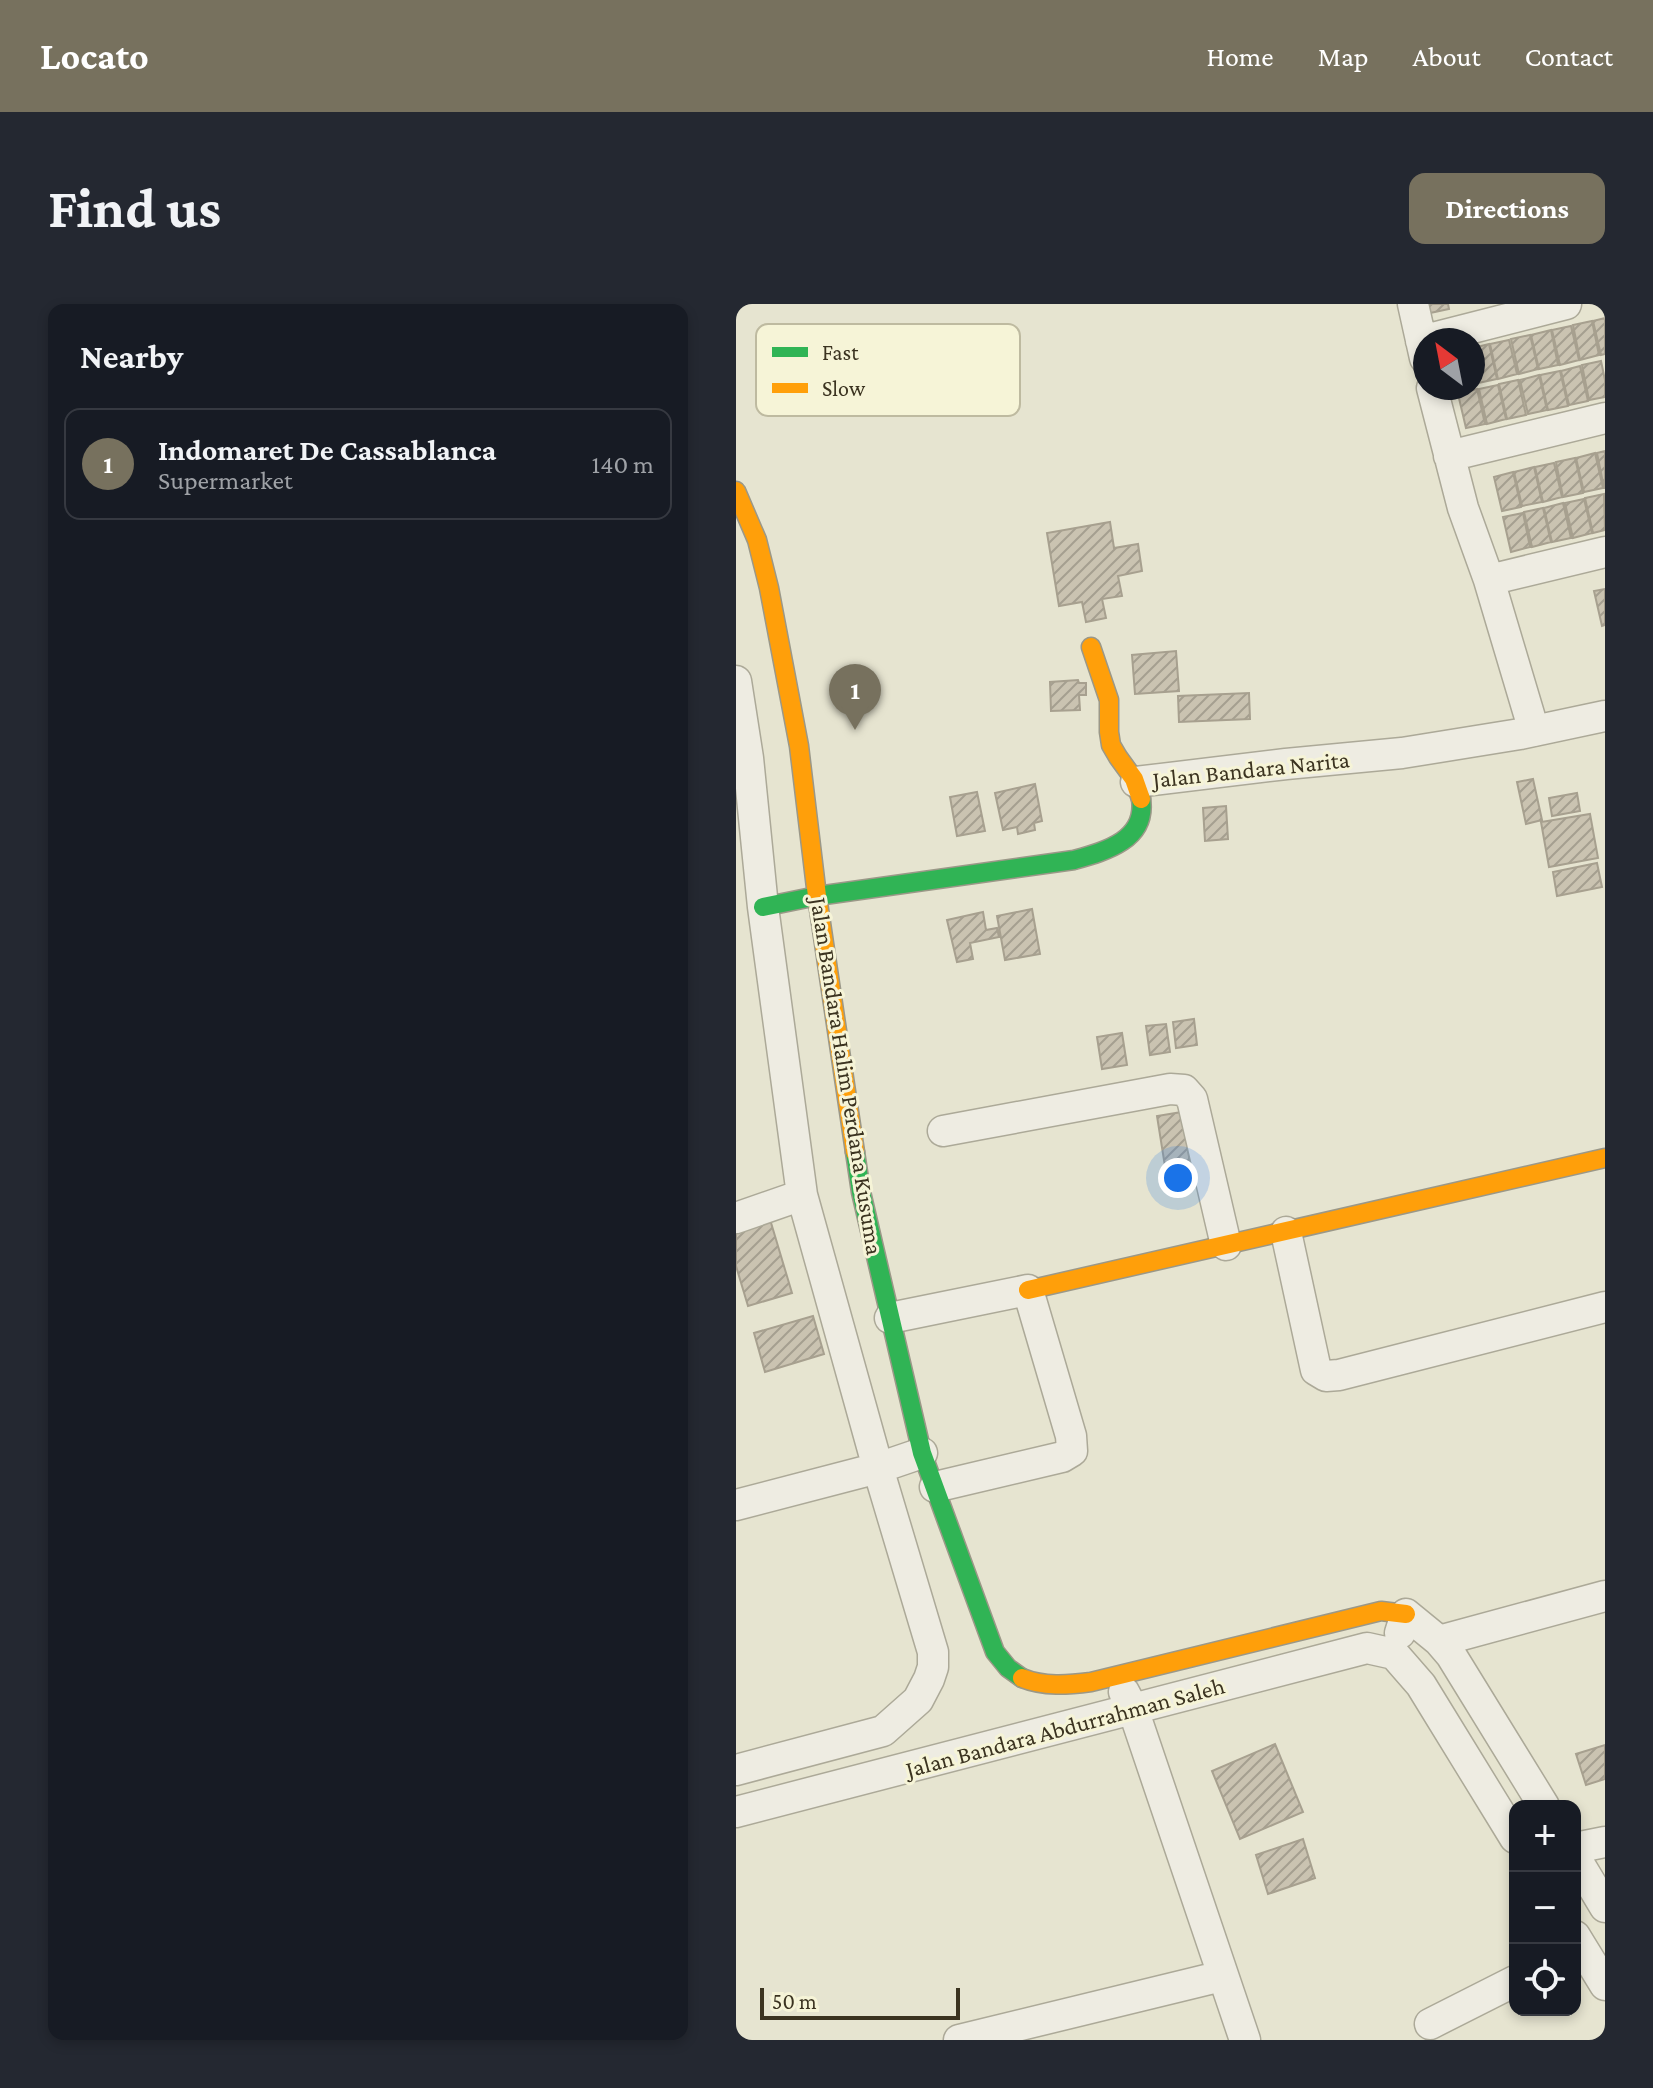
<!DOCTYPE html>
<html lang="en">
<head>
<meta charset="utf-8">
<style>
	body { margin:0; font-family:"Crimson Pro",serif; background:#242831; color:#f1f3f6 }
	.controls { position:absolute; right:24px; bottom:24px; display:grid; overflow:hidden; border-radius:16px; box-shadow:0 4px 12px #0003 }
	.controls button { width:72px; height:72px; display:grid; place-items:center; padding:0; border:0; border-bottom:2px solid #363941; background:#171b24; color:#f1f3f6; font:40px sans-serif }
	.compass { position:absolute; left:677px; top:24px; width:72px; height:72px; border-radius:50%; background:#171b24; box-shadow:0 4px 12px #0003; rotate:328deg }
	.scale { position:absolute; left:24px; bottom:20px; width:200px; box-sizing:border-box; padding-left:8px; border:4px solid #3b3320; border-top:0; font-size:22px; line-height:28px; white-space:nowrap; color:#3b3320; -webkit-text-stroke:6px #f6f4d7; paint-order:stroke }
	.you { position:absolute; left:442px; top:874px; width:28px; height:28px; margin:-20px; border:6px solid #fff; border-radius:50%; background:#1a73e8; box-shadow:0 0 0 12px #1a73e833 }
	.badge { display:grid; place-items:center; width:52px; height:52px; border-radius:50%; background:#77715e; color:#fff; font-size:26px; font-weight:700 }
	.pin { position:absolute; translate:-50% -66px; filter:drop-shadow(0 2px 4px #0008) }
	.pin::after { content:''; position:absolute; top:42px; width:28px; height:24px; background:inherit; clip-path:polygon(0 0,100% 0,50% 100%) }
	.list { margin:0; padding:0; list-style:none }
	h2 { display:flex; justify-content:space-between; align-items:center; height:104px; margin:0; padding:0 32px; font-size:34px }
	h2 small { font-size:26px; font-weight:400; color:#9ea1a6 }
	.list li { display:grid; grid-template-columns:52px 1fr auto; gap:24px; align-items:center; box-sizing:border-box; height:112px; margin:0 16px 16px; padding:0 16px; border:2px solid #363941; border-radius:16px }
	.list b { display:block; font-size:30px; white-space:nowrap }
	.list p { margin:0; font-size:26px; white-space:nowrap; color:#9ea1a6 }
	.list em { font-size:26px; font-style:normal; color:#9ea1a6 }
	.icon { flex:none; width:44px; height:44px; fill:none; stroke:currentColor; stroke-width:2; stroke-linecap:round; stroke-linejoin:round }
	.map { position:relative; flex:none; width:869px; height:1736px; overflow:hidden; border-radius:16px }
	header { display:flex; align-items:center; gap:48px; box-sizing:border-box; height:112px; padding:0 40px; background:#77715e; color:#fff }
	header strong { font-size:38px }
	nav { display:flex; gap:44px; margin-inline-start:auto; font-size:28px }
	.intro { display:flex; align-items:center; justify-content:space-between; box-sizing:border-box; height:192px; padding:0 48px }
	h1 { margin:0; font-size:56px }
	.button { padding:20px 36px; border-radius:16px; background:#77715e; color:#fff; font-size:28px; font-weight:700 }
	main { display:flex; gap:48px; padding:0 48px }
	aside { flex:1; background:#171b24; border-radius:16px; box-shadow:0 4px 12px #0003 }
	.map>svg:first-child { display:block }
	.building { fill:url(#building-hatch); stroke:#a7a08f; stroke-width:2 }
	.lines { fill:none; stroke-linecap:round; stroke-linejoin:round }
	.street-casing { stroke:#aca998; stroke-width:33 }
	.fast-casing { stroke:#9b9888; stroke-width:21 }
	.slow-casing { stroke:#9b9888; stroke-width:21 }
	.street { stroke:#eeece2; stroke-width:30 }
	.fast { stroke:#30b455; stroke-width:18 }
	.slow { stroke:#ff9f0a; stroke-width:18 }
	.labels { text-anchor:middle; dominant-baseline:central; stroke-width:6; stroke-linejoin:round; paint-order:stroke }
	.street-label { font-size:24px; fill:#3b3320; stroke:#f6f4d7 }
	.key { fill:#f6f4d7; stroke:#bebaa0; stroke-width:2 }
	.key-label { font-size:22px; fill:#3b3320 }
</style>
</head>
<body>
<header>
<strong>Locato</strong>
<nav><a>Home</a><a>Map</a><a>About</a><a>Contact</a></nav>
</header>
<div class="intro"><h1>Find us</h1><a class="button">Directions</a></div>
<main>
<aside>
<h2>Nearby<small></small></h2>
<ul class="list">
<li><span class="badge">1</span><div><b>Indomaret De Cassablanca</b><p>Supermarket</p></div><em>140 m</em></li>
</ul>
</aside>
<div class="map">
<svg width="869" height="1736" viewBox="0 0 869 1736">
	<defs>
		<pattern id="building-hatch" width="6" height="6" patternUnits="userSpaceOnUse" patternTransform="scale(2)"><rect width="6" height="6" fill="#cac3b1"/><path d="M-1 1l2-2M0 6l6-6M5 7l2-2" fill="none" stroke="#a59f90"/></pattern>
	</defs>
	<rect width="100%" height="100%" fill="#e6e4d0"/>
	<path class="building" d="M692,0H712L713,5L694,9Z
		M869,14V50L865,51L857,17Z
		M856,17L863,51L844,56L837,21Z
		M835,22L843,56L824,61L816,26Z
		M815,26L822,61L803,65L795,31Z
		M794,31L802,65L783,70L775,35Z
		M773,36L781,70L762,75L754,40Z
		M753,40L761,75L742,79L737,59V44Z
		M865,57L869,76V93L853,96L846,61Z
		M844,62L852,97L833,101L825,67Z
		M824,67L832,102L812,106L804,71Z
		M803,71L811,106L792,110L784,76Z
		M782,76L790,111L771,115L763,80Z
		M762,81L770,115L751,120L743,85Z
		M741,85L749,120L730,124L722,90Z
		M869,147V184H868L861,149Z
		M859,149L867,184L848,188L840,154Z
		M839,154L847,189L827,193L820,158Z
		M818,159L826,193L807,198L799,163Z
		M798,163L806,198L786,202L778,168Z
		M777,168L785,203L766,207L758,173Z
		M868,190L869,226L857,229L849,194Z
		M848,195L856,229L837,234L829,199Z
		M827,199L835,234L816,238L808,204Z
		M807,204L815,238L796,243L788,208Z
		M787,209L794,243L775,248L767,213Z
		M374,218L378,244L402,240L406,267L382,272L386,292L366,295L370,314L350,318L346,298L323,302L311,229Z
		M869,285V321L866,322L858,287Z
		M440,347L443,387L399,390L396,351Z
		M342,376L343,379H350V391H343L344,406L315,407L314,378Z
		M513,389L514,415L443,418L442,392Z
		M797,475L806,516L790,520L781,478Z
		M299,480L306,517L298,519L299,526L282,530L281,523L267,526L259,489Z
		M241,488L249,527L221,532L214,493Z
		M841,489L844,507L816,512L813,494Z
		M490,502L492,535L469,537L467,504Z
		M854,510L862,554L813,563L805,518Z
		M861,559L866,583L821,592L817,568Z
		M296,605L304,650L269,656L261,612Z
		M247,608L250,626L261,624L263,633L234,639L237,655L221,658L211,616Z
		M458,715L461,741L440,744L437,718Z
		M430,720L434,748L414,751L410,722Z
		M386,729L391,761L366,765L361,733Z
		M446,808L456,872L431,875L421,812Z
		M33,912L56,989L12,1002L0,962V921Z
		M77,1012L88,1050L29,1068L18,1029Z
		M539,1440L567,1508L504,1535L476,1467Z
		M869,1441V1475L850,1481L840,1450Z
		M567,1535L579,1574L532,1590L520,1551Z"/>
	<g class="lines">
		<g class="street-casing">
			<path id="street" d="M677,0L689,54
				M685,37L830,0
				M696,84L727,204L753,276L798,427
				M713,152L869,114
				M753,276L869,248
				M0,377L12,454L27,603L66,891L142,1164L197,1348V1363L193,1375L182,1396L147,1427L0,1466
				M400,478L550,460L666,449L784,430L869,412
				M207,827L434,785L448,786L456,795L490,941
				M0,914L66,891
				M550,928L580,1066L590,1072L603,1071L869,1003
				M154,1014L292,986L335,1132L336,1147L326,1153L199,1183
				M0,1201L142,1164L186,1149
				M664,1329L670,1310L703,1337L715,1351L808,1502
				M703,1337L869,1292
				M658,1350L685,1381L779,1534
				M388,1388L397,1405L509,1736
				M0,1508L631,1344L658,1350
				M839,1544L869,1538
				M839,1553L869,1603
				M839,1632L869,1681
				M694,1720L779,1677
				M223,1736L486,1672"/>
		</g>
		<g class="fast-casing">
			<path id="fast" d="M27,603L81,592L338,556C370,547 411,536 405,495
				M119,848L125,888L186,1149L259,1348L272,1364L286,1374"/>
		</g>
		<g class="slow-casing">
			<path id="slow" d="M0,187L21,236L33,284L63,442L81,592L119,848
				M355,343L373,396V428L375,441L382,453L398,475L405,495
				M292,986L869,854
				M286,1374C308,1383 332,1381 355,1378L645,1307L670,1310"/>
		</g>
		<use href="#street" class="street"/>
		<use href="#fast" class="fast"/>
		<use href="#slow" class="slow"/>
	</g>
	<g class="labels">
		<g class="street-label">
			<text transform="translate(515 465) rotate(-6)">Jalan Bandara Narita</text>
			<text transform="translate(111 772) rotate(81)">Jalan Bandara Halim Perdana Kusuma</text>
			<text transform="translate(329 1423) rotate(-15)">Jalan Bandara Abdurrahman Saleh</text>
		</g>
	</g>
	<rect x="20" y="20" width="264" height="92" rx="12" class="key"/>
	<rect x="36" y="43" width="36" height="10" fill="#30b455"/>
	<rect x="36" y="79" width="36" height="10" fill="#ff9f0a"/>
	<g class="key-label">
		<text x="86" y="56">Fast</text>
		<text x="86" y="92">Slow</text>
	</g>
</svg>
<div class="controls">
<button>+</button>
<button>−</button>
<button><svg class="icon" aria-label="locate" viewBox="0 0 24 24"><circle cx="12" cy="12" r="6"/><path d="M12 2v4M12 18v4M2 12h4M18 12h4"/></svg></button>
</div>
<svg class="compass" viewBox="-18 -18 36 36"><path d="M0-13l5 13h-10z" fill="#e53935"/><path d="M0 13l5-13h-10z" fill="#9ea1a6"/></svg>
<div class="scale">50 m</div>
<div class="you"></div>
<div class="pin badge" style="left:119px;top:426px">1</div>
</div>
</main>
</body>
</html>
